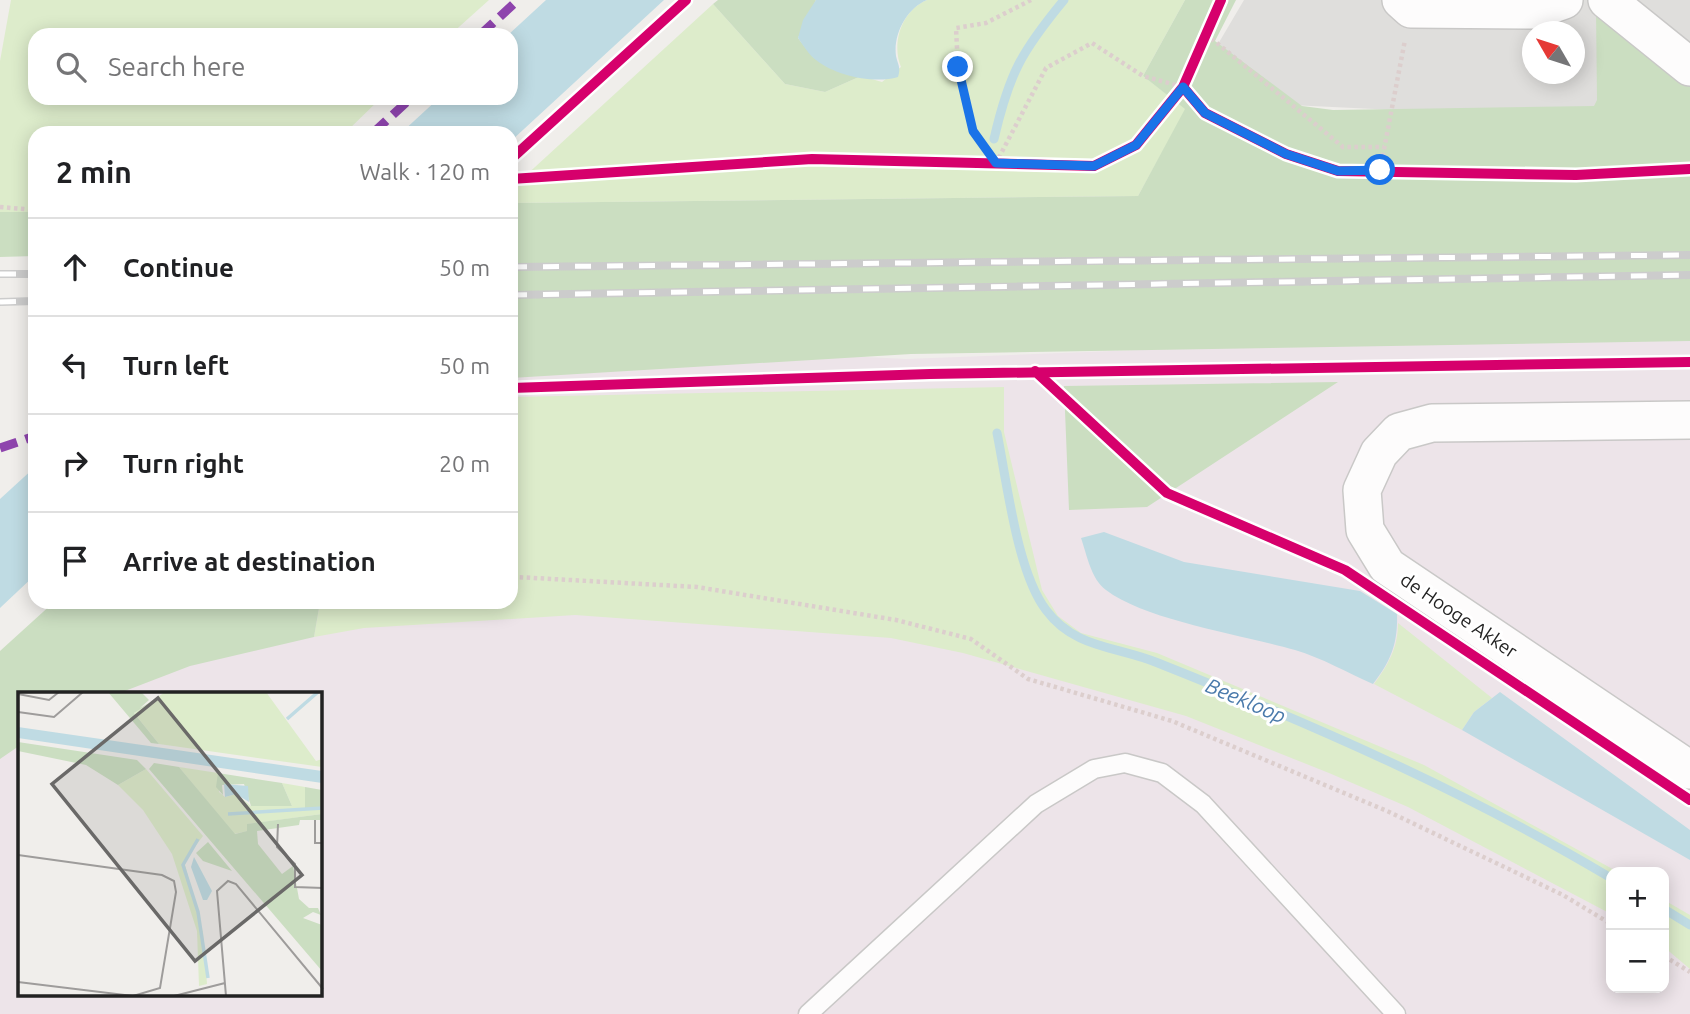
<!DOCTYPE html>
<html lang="en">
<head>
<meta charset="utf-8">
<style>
	body { margin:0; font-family:Ubuntu,sans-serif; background:#f2f2f2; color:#202124 }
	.controls { position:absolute; right:21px; bottom:21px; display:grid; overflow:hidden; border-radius:14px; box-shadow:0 4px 18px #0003 }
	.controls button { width:63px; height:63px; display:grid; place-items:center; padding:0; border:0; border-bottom:2px solid #e0e0e0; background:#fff; color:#202124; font:35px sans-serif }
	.compass { position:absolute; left:1522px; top:21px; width:63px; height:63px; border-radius:50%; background:#fff; box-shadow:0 4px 18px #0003; rotate:309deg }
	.stop { position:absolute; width:21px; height:21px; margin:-16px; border:5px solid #1a73e8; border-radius:50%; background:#fff }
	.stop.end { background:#1a73e8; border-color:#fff; box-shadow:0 2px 7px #0008 }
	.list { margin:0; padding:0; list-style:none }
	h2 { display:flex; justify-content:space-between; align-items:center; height:91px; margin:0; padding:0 28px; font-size:30px }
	h2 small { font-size:23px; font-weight:400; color:#757577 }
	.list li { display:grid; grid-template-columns:46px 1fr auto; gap:21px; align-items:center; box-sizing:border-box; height:98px; padding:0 28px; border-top:2px solid #e0e0e0 }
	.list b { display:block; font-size:26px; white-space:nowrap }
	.list em { font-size:23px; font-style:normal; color:#757577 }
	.icon { flex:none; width:38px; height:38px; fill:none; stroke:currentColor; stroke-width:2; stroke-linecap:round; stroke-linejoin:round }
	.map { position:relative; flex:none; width:1690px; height:1014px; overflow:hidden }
	.search { position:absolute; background:#fff; box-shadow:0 4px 18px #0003; left:28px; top:28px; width:490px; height:77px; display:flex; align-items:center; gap:18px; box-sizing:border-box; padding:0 24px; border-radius:21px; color:#757577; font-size:26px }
	.panel { position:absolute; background:#fff; box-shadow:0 4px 18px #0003; left:28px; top:126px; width:490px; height:483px; border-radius:21px }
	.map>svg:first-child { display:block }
	.residential { fill:#dfdedc; fill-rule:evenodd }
	.industrial { fill:#ede4e9; fill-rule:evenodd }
	.grass { fill:#ddeccb }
	.forest { fill:#cbdec1 }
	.water { fill:#bfdbe3 }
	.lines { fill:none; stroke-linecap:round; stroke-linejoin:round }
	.stream { stroke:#bfdbe3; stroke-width:9 }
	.service-casing { stroke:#c9c8c7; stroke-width:21 }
	.minor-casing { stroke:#c9c8c7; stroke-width:40 }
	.path { stroke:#dccecd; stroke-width:4.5; stroke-dasharray:3.5 3.5; stroke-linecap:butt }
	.service { stroke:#fdfcfc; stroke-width:18 }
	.minor { stroke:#fdfcfc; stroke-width:37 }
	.rail-casing { stroke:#ccc; stroke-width:8 }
	.rail { stroke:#fff; stroke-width:5; stroke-dasharray:16; stroke-linecap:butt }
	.quiet { stroke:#8e44ad; stroke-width:9; stroke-dasharray:18 9; stroke-linecap:butt }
	.cycleway-casing { stroke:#fff; stroke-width:15 }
	.cycleway { stroke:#d6006c; stroke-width:10 }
	.route { stroke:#1a73e8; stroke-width:9 }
	.labels { text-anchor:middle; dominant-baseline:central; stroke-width:6; stroke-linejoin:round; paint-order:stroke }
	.street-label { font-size:19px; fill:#222; stroke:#fff }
	.water-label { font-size:21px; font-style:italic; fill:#4a7aab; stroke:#fff }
	.inset-river { fill:none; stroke:#bfdbe3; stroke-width:3.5 }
	.inset-road { fill:none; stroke:#9e9c9b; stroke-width:2 }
	.view { fill:#6a6968; fill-opacity:0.15; stroke:#6a6968; stroke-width:3.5 }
	.inset-edge { fill:none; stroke:#222; stroke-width:3.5 }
</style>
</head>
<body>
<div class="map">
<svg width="1690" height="1014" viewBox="0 0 1690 1014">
	<rect width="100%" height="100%" fill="#f0eeeb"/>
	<path class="residential" d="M1244,0H1690V124L1185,100ZM1532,32H1574V74H1532Z"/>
	<path class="industrial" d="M1690,331V1014H0V737L19,722V995H320V694H53L165,602H511V349L534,340L906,359L1572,333ZM1611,872H1664V988H1611Z"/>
	<path class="grass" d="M11,0H489L450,35H35V98H381L345,133H35V212H0V61Z
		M927,0H1185L1143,76L1186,109L1138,196L511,203V189L713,4L785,84L825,92L861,76L882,82L901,67C891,43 902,10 927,0Z
		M1004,387V432L1042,590L1058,616L1081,633L1157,653L1424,765L1618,872H1611V914L1408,807L1329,773L1186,716L963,653L891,638L575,615L364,628L314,637L320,602H511V397Z
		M1398,623L1492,698L1474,712L1462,730L1374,684C1388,665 1398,648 1398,623Z
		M1664,900L1690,915V969L1664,947Z"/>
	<path class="forest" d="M718,0H816L798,38C818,64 829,69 861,76L825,92L785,84L713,4Z
		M1185,0H1236L1215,41L1302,106L1333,110L1594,106L1597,100L1596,10L1690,81V341L911,354L511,378V203L1138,196L1185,109L1143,76Z
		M0,212H35V256L0,257Z
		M1338,382L1147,507L1069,510L1064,386Z
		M54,602H320L314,637L190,666L117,694H19V746L0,759V651Z"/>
	<path class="water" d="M546,0H664L511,141V133H401L439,98H511V35H508Z
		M816,0H927C907,8 893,34 896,56C898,65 901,67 898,77C874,84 836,76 816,60C809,55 803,45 798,38L803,20Z
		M35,467V575L0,608V499Z
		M1104,532L1184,562L1360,591L1397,614C1398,643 1391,661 1373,684C1348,673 1322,658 1295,650C1244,635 1147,621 1106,590C1091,579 1087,555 1081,538Z
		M1500,692L1690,830V860L1462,730L1474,712Z"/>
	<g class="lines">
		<path class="stream" d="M994,139C1009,74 1021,52 1064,0
			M997,433C1007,482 1017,572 1046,610C1075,649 1117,646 1158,663C1314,725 1467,792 1611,878
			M1664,909L1690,925"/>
		<g class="service-casing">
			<path id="service" d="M808,1014L1036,804L1094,769L1125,763L1162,773L1203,804L1396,1014"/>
		</g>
		<g class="minor-casing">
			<path id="minor" d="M1401,0L1411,9L1536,10L1564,0
				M1607,0L1690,67
				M1690,420L1432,423L1399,432L1379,453L1362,490L1365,530L1387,566L1690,770"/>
		</g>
		<path class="path" d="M1031,0L986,23L956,28L958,67L973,131L996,163L1046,68L1092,43L1143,76L1183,87
			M1206,34L1343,147H1384
			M1380,170L1405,40
			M0,207L35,210
			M511,568L516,577L697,587L896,620L971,639L1028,679L1172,721L1387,811L1563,895L1611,924
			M1664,956L1690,972"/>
		<use href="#service" class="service"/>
		<use href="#minor" class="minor"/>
		<g class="rail-casing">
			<path id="rail" d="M511,267L1690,255
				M0,274H35
				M511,295L1690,275
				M0,302L35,301"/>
		</g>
		<use href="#rail" class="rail"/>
		<path class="quiet" d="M480,35L518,0
			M373,133L411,98
			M0,448L35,436"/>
		<g class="cycleway-casing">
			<path id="cycleway" d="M1183,87L1205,113L1286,154L1338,171L1576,175L1690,169
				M511,159L686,0
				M511,179L812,159L1094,166L1136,145L1183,87L1221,0
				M1035,371L1167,493L1345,570L1690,800
				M511,388L930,374L1690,362"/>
		</g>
		<use href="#cycleway" class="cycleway"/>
	</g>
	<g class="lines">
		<path class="route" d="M958,67L973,131L996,163L1094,166L1136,145L1183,87L1205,113L1286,154L1338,171L1380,170"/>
	</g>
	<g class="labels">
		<g class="street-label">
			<text transform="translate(1459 615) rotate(34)">de Hooge Akker</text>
		</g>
		<g class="water-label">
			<text transform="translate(1246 700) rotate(23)">Beekloop</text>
		</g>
	</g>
	<g transform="translate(18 692)">
		<rect width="304" height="304" fill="#f0eeeb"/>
		<path d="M147,0H248L298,69L304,67V75L141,52L116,21ZM161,75L200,81L201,100L207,105L218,102L233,114H274L264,91L287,95V117L304,116V122L230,132V139L216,142ZM128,77L185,144L166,169L185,241L189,292L181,294L179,239L154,162L125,118L100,93Z" fill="#ddeccb"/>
		<path d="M90,0H123L131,8L122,16L142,5L116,21L141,52L133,51ZM0,50L119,68L128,77L100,93L68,73L0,59ZM136,71L161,75L217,142L229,139V132L304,122V128H282L281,133L239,139L240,152L264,182L275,174L281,207L291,216H300L303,223L295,220L285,226L304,233V279L131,77ZM200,81L264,91L274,114H233L226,92L204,93L205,103L198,95ZM287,95L304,98V116L287,117ZM190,150L214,179L185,169L178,161Z" fill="#cbdec1"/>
		<path d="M0,35L304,79V91L0,46ZM206,92L230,94L231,110L218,102L207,105ZM176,165L194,199L189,208H185L173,175Z" fill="#bfdbe3"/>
		<path class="inset-river" d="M269,27L300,0M210,122L305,116M180,147L165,173L180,220L190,286"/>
		<path class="inset-road" d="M0,2L31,8L41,0M0,20L36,25L65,0M297,128V151H305M260,132L259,155L277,172V195L305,196M0,163L144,183L156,189L158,200L142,296L115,304L0,290M156,304L207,291M208,304L199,199L210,189L218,192L305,297"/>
		<path class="view" d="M140,6L284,183L177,269L34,92Z"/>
		<rect width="304" height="304" class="inset-edge"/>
	</g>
</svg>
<div class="controls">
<button>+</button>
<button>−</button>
</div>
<svg class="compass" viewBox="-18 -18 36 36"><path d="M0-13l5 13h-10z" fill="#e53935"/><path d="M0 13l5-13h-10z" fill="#757577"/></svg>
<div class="stop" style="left:1380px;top:170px"></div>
<div class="stop end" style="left:958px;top:67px"></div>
<div class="search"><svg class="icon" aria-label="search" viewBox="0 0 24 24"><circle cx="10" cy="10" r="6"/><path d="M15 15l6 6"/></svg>Search here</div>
<section class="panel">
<h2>2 min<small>Walk · 120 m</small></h2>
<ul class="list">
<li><svg class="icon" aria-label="ahead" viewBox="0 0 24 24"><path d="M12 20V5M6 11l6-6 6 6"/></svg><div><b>Continue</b></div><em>50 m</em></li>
<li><svg class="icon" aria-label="left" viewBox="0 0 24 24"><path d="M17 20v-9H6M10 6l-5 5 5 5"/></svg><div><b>Turn left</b></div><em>50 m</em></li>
<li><svg class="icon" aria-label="right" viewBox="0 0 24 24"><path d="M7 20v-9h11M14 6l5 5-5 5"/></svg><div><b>Turn right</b></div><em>20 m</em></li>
<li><svg class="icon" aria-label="arrive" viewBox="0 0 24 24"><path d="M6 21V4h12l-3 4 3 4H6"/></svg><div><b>Arrive at destination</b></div></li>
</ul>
</section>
</div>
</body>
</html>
